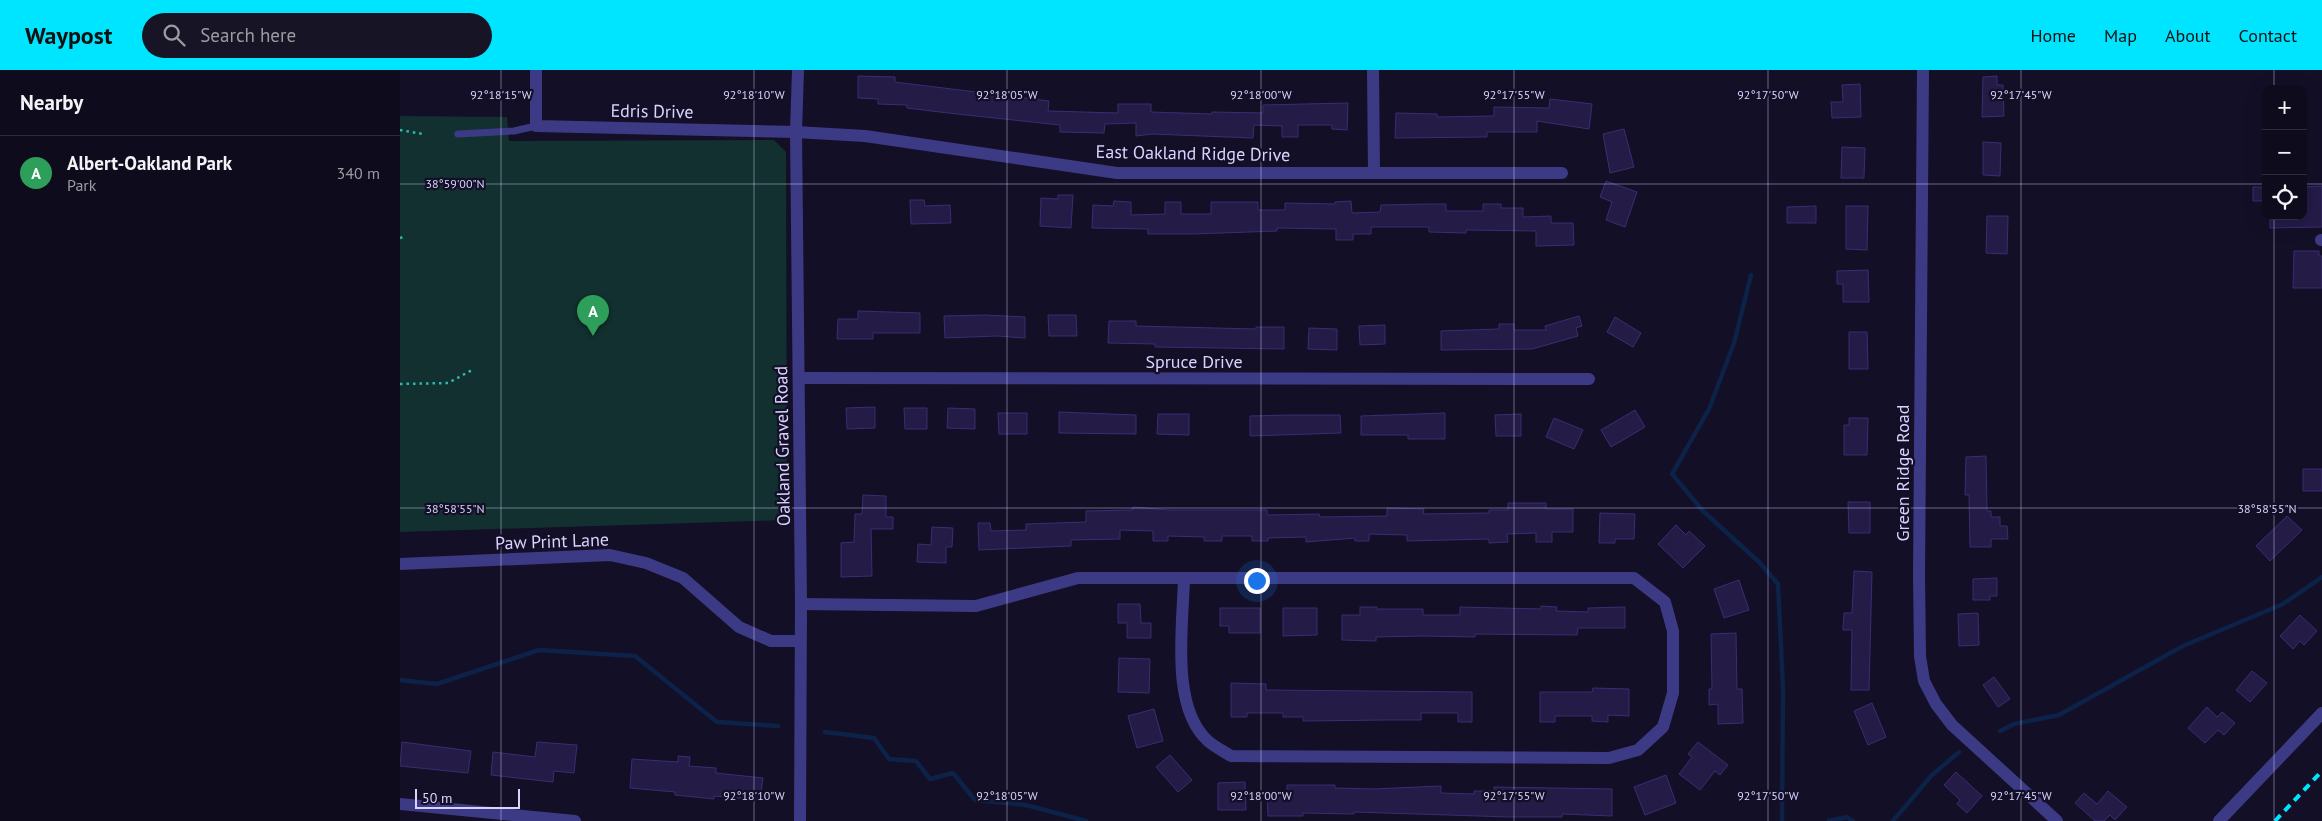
<!DOCTYPE html>
<html lang="en">
<head>
<meta charset="utf-8">
<style>
	body { margin:0; font-family:"PT Sans",sans-serif; background:#171425; color:#f1f3f6 }
	.controls { position:absolute; right:15px; top:15px; display:grid; overflow:hidden; border-radius:10px; box-shadow:0 5px 20px #0002 }
	.controls button { width:45px; height:45px; display:grid; place-items:center; padding:0; border:0; border-bottom:1px solid #2e2b3b; background:#0e0b1c; color:#f1f3f6; font:25px sans-serif }
	.scale { position:absolute; left:15px; bottom:12px; width:105px; box-sizing:border-box; padding-left:5px; border:2px solid #d9d4ff; border-top:0; font-size:14px; line-height:18px; white-space:nowrap; color:#d9d4ff; -webkit-text-stroke:4px #130f26; paint-order:stroke }
	.you { position:absolute; left:856px; top:510px; width:18px; height:18px; margin:-12px; border:4px solid #fff; border-radius:50%; background:#1a73e8; box-shadow:0 0 0 8px #1a73e833 }
	.badge { display:grid; place-items:center; width:32px; height:32px; border-radius:50%; background:#00e5ff; color:#fff; font-size:16px; font-weight:700 }
	.pin { position:absolute; translate:-50% -41px; filter:drop-shadow(0 1px 2px #0008) }
	.pin::after { content:''; position:absolute; top:26px; width:18px; height:15px; background:inherit; clip-path:polygon(0 0,100% 0,50% 100%) }
	.list { margin:0; padding:0; list-style:none }
	h2 { display:flex; justify-content:space-between; align-items:center; height:65px; margin:0; padding:0 20px; font-size:21px }
	h2 small { font-size:16px; font-weight:400; color:#9b9ba3 }
	.list li { display:grid; grid-template-columns:32px 1fr auto; gap:15px; align-items:center; box-sizing:border-box; height:75px; padding:0 20px; border-top:1px solid #2e2b3b }
	.list b { display:block; font-size:19px; white-space:nowrap }
	.list p { margin:0; font-size:16px; white-space:nowrap; color:#9b9ba3 }
	.list em { font-size:16px; font-style:normal; color:#9b9ba3 }
	.icon { flex:none; width:28px; height:28px; fill:none; stroke:currentColor; stroke-width:2; stroke-linecap:round; stroke-linejoin:round }
	.map { position:relative; flex:none; width:1922px; height:751px; overflow:hidden }
	header { display:flex; align-items:center; gap:30px; box-sizing:border-box; height:70px; padding:0 25px; background:#00e5ff; color:#111 }
	header strong { font-size:24px }
	nav { display:flex; gap:28px; margin-inline-start:auto; font-size:18px }
	.search { width:350px; height:45px; background:#171425; display:flex; align-items:center; gap:12px; box-sizing:border-box; padding:0 18px; border-radius:28px; color:#9b9ba3; font-size:19px }
	main { display:flex }
	aside { flex:1; background:#0e0b1c }
	.map>svg:first-child { display:block }
	.green { fill:#12302f }
	.lines { fill:none; stroke-linecap:round; stroke-linejoin:round }
	.stream { stroke:#0c2248; stroke-width:4.5 }
	.building { fill:#241b47; stroke:#3b2d73 }
	.path { stroke:#2fb8b0; stroke-width:2.5; stroke-dasharray:2.5 4; stroke-linecap:butt }
	.service { stroke:#3d3a85; stroke-width:7 }
	.minor { stroke:#3d3a85; stroke-width:12 }
	.tertiary { stroke:#3d3a85; stroke-width:12 }
	.rail { stroke:#00e5ff; stroke-width:4; stroke-dasharray:8 6; stroke-linecap:butt }
	.ticks { fill:none; stroke:#d9d4ff; stroke-width:1; stroke-opacity:0.45 }
	.labels { text-anchor:middle; dominant-baseline:central; stroke-width:4.5; stroke-linejoin:round; paint-order:stroke }
	.street-label { font-size:18px; fill:#d9d4ff; stroke:#130f26 }
	.ticks-label { font-size:12px; text-anchor:middle; fill:#d9d4ff; stroke:#130f26; stroke-width:4.5; stroke-linejoin:round; paint-order:stroke }
</style>
</head>
<body>
<header>
<strong>Waypost</strong>
<div class="search"><svg class="icon" aria-label="search" viewBox="0 0 24 24"><circle cx="10" cy="10" r="6"/><path d="M15 15l6 6"/></svg>Search here</div>
<nav><a>Home</a><a>Map</a><a>About</a><a>Contact</a></nav>
</header>
<main>
<aside>
<h2>Nearby<small></small></h2>
<ul class="list">
<li><span class="badge" style="background:#2e9e5b">A</span><div><b>Albert-Oakland Park</b><p>Park</p></div><em>340 m</em></li>
</ul>
</aside>
<div class="map">
<svg width="1922" height="751" viewBox="0 0 1922 751">
	<rect width="100%" height="100%" fill="#130f26"/>
	<path class="green" d="M0,46L107,47L109,71L374,70L386,82L387,450L0,462Z"/>
	<g class="lines">
		<path class="stream" d="M1351,205L1334,273L1309,339L1272,404L1303,441L1359,492L1378,514L1383,619L1382,751
			M0,610L37,614L139,580L235,586L317,652L378,656
			M1600,661L1614,654L1659,645L1783,576L1883,534L1922,507
			M425,662L474,668L489,689L516,691L530,709L553,703L575,730L626,735L686,751
			M1429,751L1447,747L1453,751
			M1493,751L1531,706L1559,682"/>
	</g>
	<path class="building" d="M458,6L495,7V12L649,31L648,41L718,43V34H751V42L812,44V42L863,43V35L948,33L947,60L932,59V55H898V67H882V56L854,55L853,68L752,64L736,66V53L705,54L704,63L660,62V55L548,43L507,38V35L478,34V29L458,28Z
		M1597,6V15H1603L1604,46L1582,47L1583,7Z
		M1460,14L1461,47L1432,48L1431,32H1443L1442,15Z
		M1150,29L1192,34L1189,59L1137,51V62H1087V67L995,68L996,43L1037,44V47L1094,46V37L1149,38Z
		M1224,59L1234,97L1210,103L1203,64Z
		M1583,72L1601,73L1600,106L1583,105Z
		M1442,77L1465,78L1464,108H1441Z
		M1206,111L1237,122L1225,157L1206,150L1212,132L1200,127Z
		M1922,116V157L1870,158V146H1903V117Z
		M1853,117H1866V131H1853Z
		M658,125H673L671,158L640,156L641,128L658,129Z
		M510,130H524L525,136L550,135L551,153L511,154Z
		M714,131L731,132V145L765,144V132H781V144H811V132H858V140H885V133L935,134V132L951,131L952,143L980,142L981,135L1029,134H1046V141H1083V134H1101V138H1123V147L1151,146V153H1173L1174,175L1136,176V161L1066,160V163L1029,162V157H971V164H953V170H936V159L877,158V161L793,164H748V159L692,158L693,135L713,136Z
		M1416,136V153H1387V137Z
		M1446,136H1468L1467,180L1446,179Z
		M1587,146H1608L1607,184L1586,183Z
		M1894,181H1919V186H1922V218H1893Z
		M1468,200L1469,232H1443V214H1437V201Z
		M458,241L520,243V263H473V269H437L438,249H458Z
		M585,245L625,247V268L597,266L545,268L544,246Z
		M648,245H676L677,266H649Z
		M1179,246L1182,256L1176,258L1178,266L1132,279L1041,280V261L1099,259V254H1114V260H1146L1145,256Z
		M1215,247L1241,263L1233,277L1207,262Z
		M709,251H736V256L856,259V257H884V279L755,277V274L708,273Z
		M985,255V274L960,275L959,256Z
		M909,258L937,259V280L908,279Z
		M1449,262H1467L1468,299H1449Z
		M475,337V358L447,359L446,338Z
		M504,338H527V359H505Z
		M548,338L575,339V359L547,358Z
		M1235,340L1245,357L1211,377L1201,360Z
		M659,342L736,345V364L659,363Z
		M598,343H627V364H599Z
		M1045,343V369H1008V365H961V346Z
		M758,344H789V365L757,364Z
		M1121,344V366H1096L1095,345Z
		M890,345H940L941,363L850,366V346Z
		M1154,348L1183,360L1174,379L1146,367Z
		M1449,348H1468L1467,385H1444V355H1449Z
		M1586,386L1587,441H1591V447H1600V456H1607L1608,469H1591V477H1570L1569,425H1565L1566,387Z
		M1903,399H1922V421H1903Z
		M463,425L486,426V447H493V459H471L472,506L441,507V473L454,472L455,444H462Z
		M1448,432H1470V463H1449Z
		M1108,433H1146V439H1173V462H1152V472H1136V463L1107,464L1108,472L1089,473V469L1007,471V465L969,464V471H955V468L906,472V467L868,468V471H852V466H822V471H804V467L768,466V471H753V461L720,460V469L671,470V476L579,480L578,453H590L591,461L626,460V454L686,452V441L732,440L733,437L769,440H867V445L919,444L920,447L987,446V438L1024,439L1023,444L1089,443V440H1108Z
		M1200,443L1235,444L1234,469H1215V473H1199Z
		M1887,446L1902,460L1870,491L1856,476Z
		M1276,455L1286,465L1289,461L1305,476L1283,498L1258,474Z
		M532,457L553,458L552,477H546V493L517,492L518,474L531,475Z
		M1454,501L1472,502L1469,620H1451L1452,560H1443L1444,543H1452Z
		M1597,508V526H1590V530H1573V509Z
		M1339,510L1349,540L1324,548L1314,519Z
		M718,534H740L741,553H751V568H727V553H718Z
		M1141,536L1157,537L1156,541L1188,542V538L1225,537V558H1178L1177,565L1075,564V567L1023,566L976,567V571L942,570V545H960V537H977V539H1023V545H1060V537L1141,539Z
		M820,538H860V563H829V556H820Z
		M883,538H917V565L883,566Z
		M1578,543L1579,575L1559,576L1558,544Z
		M1900,545L1917,561L1904,575L1900,571L1893,579L1880,566Z
		M1336,563L1337,619H1342L1343,653L1318,654V634L1309,635V619H1312L1311,564Z
		M719,588L750,589L749,623L718,622Z
		M1852,601L1867,613L1850,632L1836,620Z
		M1594,607L1610,629L1598,637L1583,615Z
		M831,613L866,614V620L1072,622V652H1058V643H1021V650H986L903,651V647H883V643H847V647H831Z
		M1193,618L1229,619V646L1208,645V652L1192,651V646H1155V652H1140V622H1192Z
		M1472,633L1486,667L1468,675L1454,641Z
		M1807,637L1817,647L1822,642L1835,653L1824,665L1818,660L1805,673L1788,658Z
		M754,639L763,671L737,678L728,646Z
		M2,672L71,681L68,703L0,696Z
		M137,672L177,675L174,703L154,701L153,712L91,705L93,682L135,687Z
		M1298,672L1328,695L1320,705L1315,701L1300,720L1279,704L1292,687L1288,684Z
		M770,685L792,710L778,722L756,697Z
		M278,686L290,687L289,696L316,698V703L363,708L360,730L314,726V729L275,725V722L230,718L232,689L278,692Z
		M1556,702L1582,726L1567,743L1557,734L1560,730L1544,715Z
		M1266,705L1276,733L1245,745L1234,717Z
		M845,712L846,740H818V713Z
		M887,715H935V718L973,719L1041,716V723L1074,724V721H1094V717L1212,719V746L1162,744V747H1110L954,742V744L903,743V746H868L867,723H887Z
		M1708,721L1727,737L1715,750L1710,745L1704,751H1695L1675,733L1684,723L1697,734Z"/>
	<g class="lines">
		<path class="path" d="M0,60L23,64
			M0,168L3,167
			M0,314L48,313L74,299"/>
		<path class="service" d="M58,64L114,61L136,56"/>
		<path class="minor" d="M136,0V56L396,62L465,66L717,103H1162
			M973,0L974,103
			M1523,0L1519,505L1520,586L1524,611L1536,634L1552,655L1657,751
			M1921,170H1922
			M399,308L1189,309
			M0,494L210,485L246,493L283,508L339,557L371,571H400
			M401,534L576,536L678,508H1234L1265,532L1273,561V623L1263,657L1238,680L1209,688L831,686C823,681 815,677 808,671C770,637 783,555 784,508
			M0,734L175,751
			M1819,751L1922,643"/>
		<path class="tertiary" d="M398,0L396,62L401,534L400,751"/>
		<path class="rail" d="M1875,751L1922,701"/>
	</g>
	<path class="ticks" d="M101,0V751M354,0V751M607,0V751M861,0V751M1114,0V751M1368,0V751M1621,0V751M1874,0V19M0,114H1866M1903,114H1922M1874,146V751M0,438H1922"/>
	<g class="labels">
		<g class="street-label">
			<text transform="translate(252 41) rotate(1)">Edris Drive</text>
			<text transform="translate(793 83) rotate(1)">East Oakland Ridge Drive</text>
			<text x="794" y="291">Spruce Drive</text>
			<text transform="translate(382 376) rotate(-91)">Oakland Gravel Road</text>
			<text transform="translate(1502 403) rotate(-90)">Green Ridge Road</text>
			<text transform="translate(152 471) rotate(-2)">Paw Print Lane</text>
		</g>
	</g>
	<g class="ticks-label">
		<text x="101" y="29">92°18'15"W</text>
		<text x="354" y="29">92°18'10"W</text>
		<text x="607" y="29">92°18'05"W</text>
		<text x="861" y="29">92°18'00"W</text>
		<text x="1114" y="29">92°17'55"W</text>
		<text x="1368" y="29">92°17'50"W</text>
		<text x="1621" y="29">92°17'45"W</text>
		<text x="55" y="118">38°59'00"N</text>
		<text x="55" y="443">38°58'55"N</text>
		<text x="1867" y="443">38°58'55"N</text>
		<text x="354" y="730">92°18'10"W</text>
		<text x="607" y="730">92°18'05"W</text>
		<text x="861" y="730">92°18'00"W</text>
		<text x="1114" y="730">92°17'55"W</text>
		<text x="1368" y="730">92°17'50"W</text>
		<text x="1621" y="730">92°17'45"W</text>
	</g>
</svg>
<div class="controls">
<button>+</button>
<button>−</button>
<button><svg class="icon" aria-label="locate" viewBox="0 0 24 24"><circle cx="12" cy="12" r="6"/><path d="M12 2v4M12 18v4M2 12h4M18 12h4"/></svg></button>
</div>
<div class="scale">50 m</div>
<div class="you"></div>
<div class="pin badge" style="left:193px;top:266px;background:#2e9e5b">A</div>
</div>
</main>
</body>
</html>
